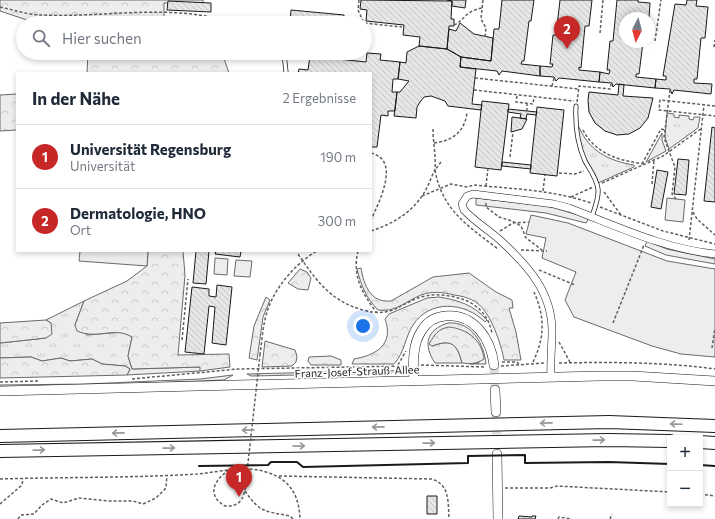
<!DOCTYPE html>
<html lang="de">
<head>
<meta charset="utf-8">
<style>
	body { margin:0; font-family:Commissioner,sans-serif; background:#f2f2f3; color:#1f2937 }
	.controls { position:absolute; right:12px; bottom:12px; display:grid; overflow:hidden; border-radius:0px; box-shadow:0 2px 6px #0003 }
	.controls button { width:36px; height:36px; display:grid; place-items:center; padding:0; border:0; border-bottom:1px solid #e0e1e3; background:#fff; color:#1f2937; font:20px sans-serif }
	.compass { position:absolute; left:619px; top:12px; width:36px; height:36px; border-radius:50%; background:#fff; box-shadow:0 2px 6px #0003; rotate:186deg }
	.you { position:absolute; left:363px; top:326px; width:14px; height:14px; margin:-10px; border:3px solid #fff; border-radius:50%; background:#1a73e8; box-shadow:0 0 0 6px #1a73e833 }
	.badge { display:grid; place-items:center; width:26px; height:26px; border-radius:50%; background:#c62828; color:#fff; font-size:13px; font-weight:700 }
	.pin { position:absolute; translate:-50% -33px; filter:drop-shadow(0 1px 2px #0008) }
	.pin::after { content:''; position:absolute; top:21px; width:14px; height:12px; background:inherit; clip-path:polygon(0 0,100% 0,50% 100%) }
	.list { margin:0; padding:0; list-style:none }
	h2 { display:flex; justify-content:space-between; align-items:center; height:52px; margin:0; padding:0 16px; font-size:17px }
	h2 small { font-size:13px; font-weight:400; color:#747a83 }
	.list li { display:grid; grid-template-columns:26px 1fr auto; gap:12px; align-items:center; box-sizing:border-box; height:64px; padding:0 16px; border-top:1px solid #e0e1e3 }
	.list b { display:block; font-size:15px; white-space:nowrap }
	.list p { margin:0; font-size:13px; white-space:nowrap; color:#747a83 }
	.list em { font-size:13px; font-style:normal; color:#747a83 }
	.icon { flex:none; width:22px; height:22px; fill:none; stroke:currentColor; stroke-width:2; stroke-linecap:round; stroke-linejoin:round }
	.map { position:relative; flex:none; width:715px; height:519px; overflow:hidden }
	.search { position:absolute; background:#fff; box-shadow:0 2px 6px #0003; left:16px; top:16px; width:356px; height:44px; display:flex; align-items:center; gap:10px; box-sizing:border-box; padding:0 14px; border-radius:22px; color:#747a83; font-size:15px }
	.panel { position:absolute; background:#fff; box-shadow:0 2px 6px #0003; left:16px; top:72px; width:356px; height:180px; border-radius:0px }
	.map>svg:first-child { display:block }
	.grass { fill:url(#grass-tufts); stroke:#6a6a6a }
	.forest { fill:url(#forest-crowns); stroke:#6a6a6a }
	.built { fill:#ededed; stroke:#6a6a6a }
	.building { fill:url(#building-back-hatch); stroke:#1a1a1a }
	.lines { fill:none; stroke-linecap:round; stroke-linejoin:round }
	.tertiary-tunnel { stroke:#ddd; stroke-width:9; stroke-dasharray:9 4.5; stroke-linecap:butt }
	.service-casing { stroke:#1a1a1a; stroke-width:5 }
	.minor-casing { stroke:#1a1a1a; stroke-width:8 }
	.tertiary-casing { stroke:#1a1a1a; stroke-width:10 }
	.motorway-casing { stroke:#1a1a1a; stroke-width:14 }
	.path { stroke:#5f5f5f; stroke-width:1.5; stroke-dasharray:3 2; stroke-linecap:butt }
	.service { stroke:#fff; stroke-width:3.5 }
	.minor { stroke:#fff; stroke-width:7 }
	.tertiary { stroke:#fff; stroke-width:9 }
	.motorway { stroke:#fff; stroke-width:12 }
	.path-bridge { stroke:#5f5f5f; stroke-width:1.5; stroke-dasharray:3 2; stroke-linecap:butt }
	.wall { stroke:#1a1a1a; stroke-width:2 }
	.oneway { stroke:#989898 }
	.labels { text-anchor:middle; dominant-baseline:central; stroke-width:3; stroke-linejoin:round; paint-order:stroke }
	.street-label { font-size:11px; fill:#1a1a1a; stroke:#fff }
</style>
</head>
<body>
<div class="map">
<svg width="715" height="519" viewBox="0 0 715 519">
	<defs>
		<pattern id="grass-tufts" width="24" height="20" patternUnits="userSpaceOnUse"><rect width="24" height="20" fill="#ededed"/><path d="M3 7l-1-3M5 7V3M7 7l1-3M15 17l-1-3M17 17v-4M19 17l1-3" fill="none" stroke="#cbcbcb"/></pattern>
		<pattern id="forest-crowns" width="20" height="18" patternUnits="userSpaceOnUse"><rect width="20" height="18" fill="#ededed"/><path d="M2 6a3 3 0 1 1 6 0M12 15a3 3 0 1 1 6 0" fill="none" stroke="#cbcbcb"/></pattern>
		<pattern id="building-back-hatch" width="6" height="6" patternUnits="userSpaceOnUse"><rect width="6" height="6" fill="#e6e6e6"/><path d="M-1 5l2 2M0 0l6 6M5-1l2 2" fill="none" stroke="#c5c5c5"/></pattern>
	</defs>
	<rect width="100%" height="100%" fill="#fff"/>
	<path class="grass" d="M667,113L674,114V117L679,118V115L689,116V119L693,120L694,117H700L698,128L669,149L665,137Z
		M577,127H579C589,151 609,161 634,165V167L598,183L582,152Z
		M662,133V140L666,151L646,162Z
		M84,301L75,325L87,335L123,332L132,337L128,356L132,369L201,367L200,371L127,375L130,369L125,366L102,364L92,359L70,361L61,358L42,361L31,357L0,358V343L46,338L51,323L46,320Z
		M448,323C472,321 484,344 486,364H470L479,363L467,332L432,346C451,339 457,343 462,363H435C423,345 426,330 448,323Z
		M401,370L391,373L251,376L247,374Z
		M233,375L224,380L0,389V385L86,384L200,379Z"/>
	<path class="forest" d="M0,0H203V3H164V17H191L213,20L214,23H51L27,20L0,11Z
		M88,53H222L229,73H87Z
		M17,94V130L0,131V95Z
		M148,251H183L185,275L178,355L229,354L230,367L200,371V367L132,369L128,356L132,337C114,326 98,340 77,331L75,325L84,301L127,281L147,266Z
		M361,268C364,285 370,303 391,301L433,277L469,273L496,292L512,300L513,308H509L516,332L521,360H504C501,344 491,313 477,303C470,298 462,296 454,295C443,292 432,291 421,295C406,301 395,313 378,310C366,298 361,285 357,269Z
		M300,269L307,272L311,278L308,290L298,289L288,283Z
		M266,297L270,300L263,317L257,360L249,358L254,326Z
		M439,297C458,300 474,305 487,320L485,322C465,302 430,299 413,325C405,337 405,352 394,364H352L354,359C377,355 394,344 385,319L389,314L427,298Z
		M46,320L51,323L52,334L46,338L0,343V323Z
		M449,327C467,329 482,340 484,359C476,364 470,364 462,363C457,343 451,339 432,346L429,344C435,334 438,329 449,327Z
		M265,341L295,350L297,356L296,362L292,366L262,367Z
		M331,356L341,360V365H311L308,361L309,357Z
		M31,357L42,361L61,358L70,361L92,359L102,364L125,366L130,369L127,375L0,378V358Z"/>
	<path class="built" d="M476,198L547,206L589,218L586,223L546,213L476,205Z
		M667,198L685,200L683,222L665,220Z
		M531,215L568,223L667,261L715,269V357L681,354L652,346L574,317L565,300L576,272L542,258L546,238L526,234Z
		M647,241L667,249L715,259V264L666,255L645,246Z
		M80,251H148L147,266L79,261Z
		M215,258L228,259L227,275L214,274Z
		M236,260L252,261L250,277L234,276Z"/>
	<path class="building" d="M361,0L452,1L451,19H454V26H449L447,49L419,46L420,37L403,35L404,25L366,21L367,10L360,9Z
		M447,0H466L465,8L452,6V1Z
		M502,0H534L531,21H529L524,61H522L521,64L540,66V76L502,71L499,75L497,71L460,67L461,57L491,61L494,29H499Z
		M560,0H592L589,26H585L581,68L579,67V70L600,72L599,82L559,78L556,81L554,77L540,76V66L552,67L553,64H550L553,35H556Z
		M617,0H638V2L650,3L649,18H625V42H643L639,74H636V77L656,79L655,88L616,84L613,87L612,83L599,82L600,72L609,74L610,70H607L610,41H613Z
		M687,0H697L696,6L708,7L705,38H701L697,79H694V83L712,84L711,94L674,90L672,94L670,89L655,88L656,79L666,80V76H663L675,4L686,5Z
		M168,1L211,3V12L167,10Z
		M291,10L344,15L343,23H290Z
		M460,23L474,34L493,38L491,61L461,57L447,49L449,29L456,31Z
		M419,46L447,49L461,57L460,67L476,69L472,104L482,105L481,110L448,106L445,101L431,96L424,97L420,102L417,107L416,118L394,116L397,92H400L409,81L398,79L400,62L406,63L407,52Z
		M367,53L381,54L380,60L400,62L398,79H393L392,92H397L395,111H388V116L381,115L377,147H371V73H298L299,69L308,70L310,56L366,62Z
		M619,84L624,85L623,96L653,98L648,118L640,128L629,134L617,135L605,131L595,123L589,112L588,100L589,92L618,95Z
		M482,101L509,104L501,170L475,167Z
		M537,107L564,110L557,176L530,173Z
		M508,109L537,112L536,115L527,114L526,119L520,118L521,114L508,112Z
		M512,117L527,119L522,129L511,132Z
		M712,127L715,128V202L704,201Z
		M678,159L689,160L686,195L674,194Z
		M502,162L531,165V169L502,166Z
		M657,170L668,172L661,209L651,207Z
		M196,251H209L206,284L193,283Z
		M216,251H241L240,257L215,254Z
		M217,285L232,287L226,345L212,343L215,307L209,306L204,354L185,352L192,287L209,289V296L216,297Z
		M427,496H437V514H427Z
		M519,516L532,517V516H536L535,519H518Z"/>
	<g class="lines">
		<path class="tertiary-tunnel" d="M494,365L495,390
			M496,412L497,454"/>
		<g class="service-casing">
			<path id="service" d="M284,53L286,72
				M576,106C575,126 577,143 585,161C590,170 597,179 598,189C599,198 595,208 592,216"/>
		</g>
		<g class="minor-casing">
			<path id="minor" d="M551,377C550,362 552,347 552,331C552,292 528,266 501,241C489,230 475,222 464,210L462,204L467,196L473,194L554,204L569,208C617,226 664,249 715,254"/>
		</g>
		<g class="tertiary-casing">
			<path id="tertiary" d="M414,381C413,365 412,344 422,330C427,322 435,317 445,316C474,313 491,339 494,365
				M495,390L496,412
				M0,391L600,376H633L715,381
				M497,454L498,519"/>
		</g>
		<g class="motorway-casing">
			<path id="motorway" d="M0,436L609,422L715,426
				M700,442L715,443
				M0,451L609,440L670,441"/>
		</g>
		<path class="path" d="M359,0L358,10L364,23L402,27
			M483,0L481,19L486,28L485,37
			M0,7C14,10 28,15 42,15C102,18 172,3 229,22
			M454,25C464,21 465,11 482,8
			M600,33L603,0
			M655,41L661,0
			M714,47L715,40
			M475,78L578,89
			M552,86L554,78
			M474,90L574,101
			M670,90L664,138L675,167L672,194L676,199
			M517,96L516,102L533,104L534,97
			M577,102L579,86L610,89L611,84
			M715,106L660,100L659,110L715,116
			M527,111V104
			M583,130C595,154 620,161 645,164
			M434,143C452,141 465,132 467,112
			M371,153C401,160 379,202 371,220
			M510,157L513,132
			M441,162L435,170C442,210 468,226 498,249
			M642,164L661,129L665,130
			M559,173L575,174L584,171
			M602,183L663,156L702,128
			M652,184L654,160
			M486,186L488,168
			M543,191L545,175
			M604,192L621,215
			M422,196L451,184L467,187L474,185C514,189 553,190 591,203
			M571,197L593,187
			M486,203V207L499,217L512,221L521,226L526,238L542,250
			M600,207L663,231L715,244
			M693,212L697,219L715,235
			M371,231C398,222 419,208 430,181C431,177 434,173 435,169C436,156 433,142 433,129
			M500,231L513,223L529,222
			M689,240L704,105
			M521,250L547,251
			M358,251C352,276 362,293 377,313
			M298,254C316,280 330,301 363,310C395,319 400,301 426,296C434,294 442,295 450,296C472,300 487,310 492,333
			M539,270L575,285
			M613,323L644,245
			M182,340L188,279
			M559,342L570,362
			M712,348L715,328
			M260,355C262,340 263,323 268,309C276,286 296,263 317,251
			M502,362H517L520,366
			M533,362C545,337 545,317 534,292
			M559,363C611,362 663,362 715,369
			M398,365L406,351
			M421,365L485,367
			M501,366L545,363
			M132,379L238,369L406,366
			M0,382L38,381
			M229,470C214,480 206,495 225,506C242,507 245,496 246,481
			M279,476L432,479C450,485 448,502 449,519
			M0,479C66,477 132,478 197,474C220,472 244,465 266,472C290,479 299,495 300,519
			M505,488H550L557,486L670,492
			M245,491C260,513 265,511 290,516L293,519
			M700,494L715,496
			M0,504L22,485L23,479
			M18,519L21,515L34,514L42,505L51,499L63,503L79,498L108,501H133L143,504L156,498L166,488L167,475
			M558,519L559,517L572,519
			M610,519L612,514"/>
		<use href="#service" class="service"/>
		<use href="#minor" class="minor"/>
		<use href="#tertiary" class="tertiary"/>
		<use href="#motorway" class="motorway"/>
		<path class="path-bridge" d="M246,481L260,355"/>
		<path class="wall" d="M700,465L715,466
			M199,466L268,465L271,462H297L303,467L468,463V456L525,455V463L609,462L670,464"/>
	</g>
	<defs><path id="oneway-shaft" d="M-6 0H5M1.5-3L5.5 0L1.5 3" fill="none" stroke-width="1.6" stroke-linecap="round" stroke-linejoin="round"/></defs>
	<g class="oneway">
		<use href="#oneway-shaft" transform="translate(546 423) rotate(179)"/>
		<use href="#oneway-shaft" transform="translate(676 424) rotate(-178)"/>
		<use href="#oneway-shaft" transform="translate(378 427) rotate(179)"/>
		<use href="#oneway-shaft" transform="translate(248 430) rotate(179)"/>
		<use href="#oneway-shaft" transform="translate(118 433) rotate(179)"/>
		<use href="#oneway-shaft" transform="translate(599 440) rotate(-1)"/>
		<use href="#oneway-shaft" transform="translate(429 443) rotate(-1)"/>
		<use href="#oneway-shaft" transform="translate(299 446) rotate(-1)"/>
		<use href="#oneway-shaft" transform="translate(169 448) rotate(-1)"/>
		<use href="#oneway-shaft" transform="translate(39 450) rotate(-1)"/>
	</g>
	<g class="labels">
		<g class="street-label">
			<text transform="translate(357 371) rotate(-2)">Franz-Josef-Strauß-Allee</text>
		</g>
	</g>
</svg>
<div class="controls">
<button>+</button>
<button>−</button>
</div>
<svg class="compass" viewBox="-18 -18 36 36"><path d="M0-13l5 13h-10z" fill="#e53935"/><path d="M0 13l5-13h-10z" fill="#747a83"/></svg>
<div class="you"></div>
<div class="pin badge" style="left:239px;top:497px">1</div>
<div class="pin badge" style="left:567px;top:49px">2</div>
<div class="search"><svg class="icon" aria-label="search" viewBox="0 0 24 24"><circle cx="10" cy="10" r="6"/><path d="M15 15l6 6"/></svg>Hier suchen</div>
<section class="panel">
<h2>In der Nähe<small>2 Ergebnisse</small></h2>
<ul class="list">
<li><span class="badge">1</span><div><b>Universität Regensburg</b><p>Universität</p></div><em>190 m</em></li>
<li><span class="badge">2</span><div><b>Dermatologie, HNO</b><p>Ort</p></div><em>300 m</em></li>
</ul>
</section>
</div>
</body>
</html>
